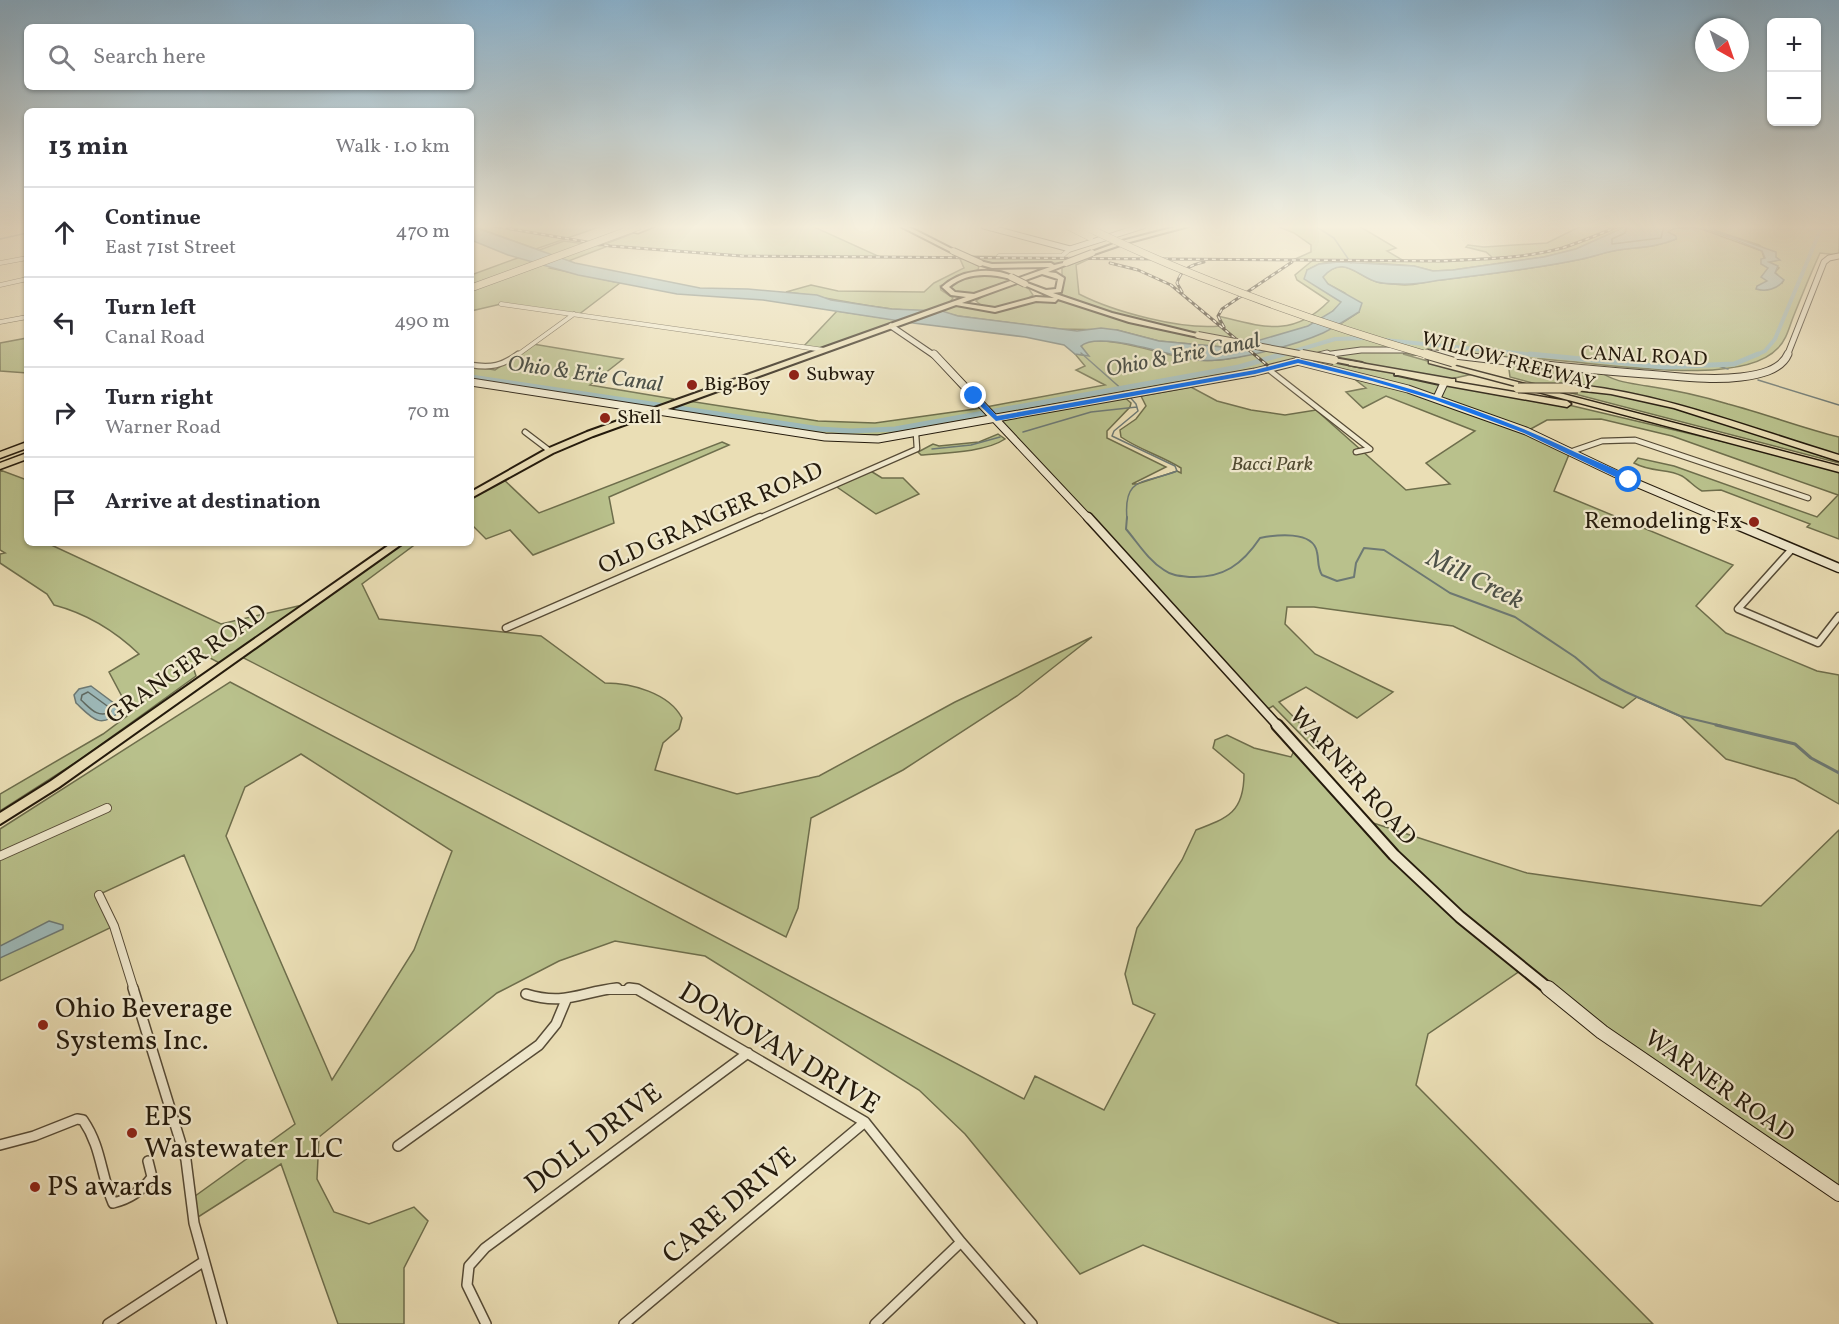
<!DOCTYPE html>
<html lang="en">
<head>
<meta charset="utf-8">
<style>
	body { margin:0; font-family:Vollkorn,serif; background:#f7f7f7; color:#2b2b33 }
	.controls { position:absolute; right:18px; top:18px; display:grid; overflow:hidden; border-radius:9px; box-shadow:0 2px 4px #0004 }
	.controls button { width:54px; height:54px; display:grid; place-items:center; padding:0; border:0; border-bottom:2px solid #e1e1e2; background:#fff; color:#2b2b33; font:30px sans-serif }
	.compass { position:absolute; left:1695px; top:18px; width:54px; height:54px; border-radius:50%; background:#fff; box-shadow:0 2px 4px #0004; rotate:140deg }
	.stop { position:absolute; width:18px; height:18px; margin:-14px; border:4px solid #1a73e8; border-radius:50%; background:#fff }
	.stop.end { background:#1a73e8; border-color:#fff; box-shadow:0 2px 6px #0008 }
	.list { margin:0; padding:0; list-style:none }
	h2 { display:flex; justify-content:space-between; align-items:center; height:78px; margin:0; padding:0 24px; font-size:26px }
	h2 small { font-size:20px; font-weight:400; color:#7c7c81 }
	.list li { display:grid; grid-template-columns:39px 1fr auto; gap:18px; align-items:center; box-sizing:border-box; height:90px; padding:0 24px; border-top:2px solid #e1e1e2 }
	.list b { display:block; font-size:22px; white-space:nowrap }
	.list p { margin:0; font-size:20px; white-space:nowrap; color:#7c7c81 }
	.list em { font-size:20px; font-style:normal; color:#7c7c81 }
	.icon { flex:none; width:33px; height:33px; fill:none; stroke:currentColor; stroke-width:2; stroke-linecap:round; stroke-linejoin:round }
	.map { position:relative; flex:none; width:1839px; height:1324px; overflow:hidden }
	.search { position:absolute; background:#fff; box-shadow:0 2px 4px #0004; left:24px; top:24px; width:450px; height:66px; display:flex; align-items:center; gap:15px; box-sizing:border-box; padding:0 21px; border-radius:9px; color:#7c7c81; font-size:22px }
	.panel { position:absolute; background:#fff; box-shadow:0 2px 4px #0004; left:24px; top:108px; width:450px; height:438px; border-radius:9px }
	.map>svg:first-child { display:block }
	.green { fill:#b9c18c; stroke:#6e6e4c; stroke-width:1.5; fill-rule:evenodd }
	.water { fill:#9db9b9; stroke:#6d7974; stroke-width:1.5 }
	.lines { fill:none; stroke-linecap:round; stroke-linejoin:round }
	.shore { stroke:#606a62; stroke-width:1.5 }
	.stream-far2 { stroke:#6d7974; stroke-width:1.5 }
	.stream-far1 { stroke:#6d7974; stroke-width:2 }
	.stream { stroke:#6d7974; stroke-width:3 }
	.canal-far1 { stroke:#9db9b9; stroke-width:4 }
	.canal { stroke:#9db9b9; stroke-width:5 }
	.river { fill:#9db9b9; fill-rule:evenodd }
	.street-far4-casing { stroke:#564b36; stroke-width:5 }
	.street-far3-casing { stroke:#564b36; stroke-width:7 }
	.street-far2-casing { stroke:#564b36; stroke-width:9 }
	.street-far1-casing { stroke:#564b36; stroke-width:10 }
	.street-casing { stroke:#564b36; stroke-width:12 }
	.secondary-far4-casing { stroke:#241a0c; stroke-width:7 }
	.secondary-far3-casing { stroke:#241a0c; stroke-width:9 }
	.secondary-far2-casing { stroke:#241a0c; stroke-width:11 }
	.secondary-far1-casing { stroke:#241a0c; stroke-width:14 }
	.secondary-casing { stroke:#241a0c; stroke-width:16 }
	.primary-casing { stroke:#241a0c; stroke-width:4 }
	.highway-casing { stroke:#241a0c; stroke-width:3 }
	.street-far4 { stroke:#f1eacf; stroke-width:4 }
	.street-far3 { stroke:#f1eacf; stroke-width:4.5 }
	.street-far2 { stroke:#f1eacf; stroke-width:6 }
	.street-far1 { stroke:#f1eacf; stroke-width:8 }
	.street { stroke:#f1eacf; stroke-width:9 }
	.secondary-far4 { stroke:#f1eacf; stroke-width:5 }
	.secondary-far3 { stroke:#f1eacf; stroke-width:7 }
	.secondary-far2 { stroke:#f1eacf; stroke-width:8 }
	.secondary-far1 { stroke:#f1eacf; stroke-width:10 }
	.secondary { stroke:#f1eacf; stroke-width:14 }
	.primary { fill:#eadeb5; fill-rule:evenodd }
	.highway { fill:#eadeb5; fill-rule:evenodd }
	.rail-casing { stroke:#241a0c; stroke-width:3 }
	.rail { stroke:#f1eacf; stroke-width:1.5; stroke-dasharray:4; stroke-linecap:butt }
	.primary-bridge-far1-casing { stroke:#241a0c; stroke-width:8; stroke-linecap:butt }
	.primary-bridge-casing { stroke:#241a0c; stroke-width:10; stroke-linecap:butt }
	.highway-bridge-far1-casing { stroke:#241a0c; stroke-width:8; stroke-linecap:butt }
	.highway-bridge-casing { stroke:#241a0c; stroke-width:11; stroke-linecap:butt }
	.primary-bridge-far1 { stroke:#eadeb5; stroke-width:6 }
	.primary-bridge { stroke:#eadeb5; stroke-width:8 }
	.highway-bridge-far1 { stroke:#eadeb5; stroke-width:7 }
	.highway-bridge { stroke:#eadeb5; stroke-width:9 }
	.route { fill:#1a73e8 }
	.poi-dot { fill:#8f2418; stroke:#f1eacf; stroke-width:2 }
	.labels { text-anchor:middle; dominant-baseline:central; stroke-width:4.5; stroke-linejoin:round; paint-order:stroke }
	.far-street-label { font-size:20px; fill:#241a0c; stroke:#f1eacf }
	.far-poi-label { font-size:20px; fill:#241a0c; stroke:#f1eacf; text-anchor:start }
	.far-park-label { font-size:20px; font-style:italic; fill:#514c32; stroke:#f1eacf }
	.far-water-label { font-size:22px; font-style:italic; fill:#4e5249; stroke:#f1eacf }
	.street-label { font-size:24px; fill:#241a0c; stroke:#f1eacf }
	.poi-label { font-size:24px; fill:#241a0c; stroke:#f1eacf; text-anchor:end }
	.water-label { font-size:26px; font-style:italic; fill:#4e5249; stroke:#f1eacf }
	.near-poi-label { font-size:28px; fill:#241a0c; stroke:#f1eacf; text-anchor:start }
	.near-street-label { font-size:28px; fill:#241a0c; stroke:#f1eacf }
</style>
</head>
<body>
<div class="map">
<svg width="1839" height="1324" viewBox="0 0 1839 1324">
	<rect width="100%" height="100%" fill="#eadeb5"/>
	<filter id="stains"><feTurbulence type="fractalNoise" baseFrequency=".00333" numOctaves="4"/><feColorMatrix values="0 0 0 0 .2 0 0 0 0 .09 0 0 0 0 .02 0 0 0 .5 -.17"/></filter>
	<radialGradient id="worn" r=".72"><stop offset=".6" stop-color="#630" stop-opacity="0"/><stop offset="1" stop-color="#630" stop-opacity=".3"/></radialGradient>
	<path class="green" d="M472,226H602L536,249Z
		M652,226H816L814,227L880,257L742,256L608,246L550,268L620,283L578,315L501,304L471,311V275L564,241L600,246Z
		M1277,226H1359L1396,248L1387,251L1404,261L1493,258L1486,252L1466,247L1468,245L1484,247L1547,243L1579,227L1627,226L1576,249L1544,257L1453,270L1433,271L1414,266L1339,260L1319,264L1307,270L1327,293L1342,302L1333,311L1339,325L1359,312L1345,293L1328,284L1322,277C1344,254 1356,276 1377,282C1386,284 1396,284 1405,285C1417,285 1428,281 1441,280C1488,274 1535,269 1582,259C1592,257 1602,253 1613,251C1634,247 1656,248 1676,239L1668,232L1669,229L1696,227L1762,251L1766,265L1782,283L1783,281L1775,272L1779,268L1769,262L1779,260L1759,245L1716,231L1712,226H1839V255L1820,253C1811,273 1802,295 1794,315C1789,327 1787,339 1778,348C1736,394 1569,355 1510,358L1599,371C1614,382 1629,383 1647,386C1674,390 1702,396 1728,404C1766,414 1802,428 1839,437V463L1510,377L1508,362L1403,354L1473,374L1446,380L1373,366L1556,402L1839,469V539L1807,527L1810,524L1721,490L1702,491C1694,487 1689,480 1682,476C1668,468 1652,473 1634,463L1638,458L1674,466L1817,517L1838,495L1672,436L1601,419L1547,420L1527,431L1570,452L1554,491L1733,565L1696,606L1726,633L1817,671L1839,675V804L1795,779L1726,759L1680,716L1637,697L1623,708L1453,626L1314,607H1287L1285,624L1315,654L1393,692L1357,718L1306,687L1279,702L1321,745L1314,748L1273,706L1264,711L996,419L1123,396L1131,403L1130,407L1107,431V438L1166,467L1132,484H1137L1177,471L1181,473V468C1162,456 1140,450 1121,437L1120,430L1136,419L1146,406L1141,396L1191,387L1217,401L1251,410L1285,415L1316,410L1406,490L1450,484L1426,463L1475,431L1386,396L1363,408L1346,392L1366,388L1353,378L1297,361L882,435H831L471,380V366L495,370L533,344L623,359L590,385L674,399L671,400L695,402L818,421L875,423L975,409L1105,385L1076,370L1085,366L1075,354L1087,355L1081,346L1085,341C1125,338 1160,356 1198,360C1232,363 1269,348 1302,340L1309,326L1260,342L1233,348L1159,341L1117,330L1059,329L958,316C936,310 915,311 892,309C856,305 821,296 786,292L811,285L838,291L924,292L934,283L964,268L960,259L964,258L979,266L978,270L940,286L941,290L953,298L948,305L962,304L995,310L1031,300L1052,299L1066,302L1062,297V265L992,266L966,256L1080,258L1087,260L1076,265L1079,294C1114,312 1182,330 1220,326L1218,316C1263,327 1293,338 1329,301L1297,280L1295,275L1313,260H1293L1311,252V245L1294,233Z
		M980,273L1003,276L1011,280L969,295L949,291L948,285Z
		M1017,283L1029,289L1033,295C1019,306 990,315 976,301L986,294Z
		M837,311L904,321L824,350L803,347Z
		M27,338V373L0,371V343Z
		M998,434L1005,439C986,452 945,453 921,455L918,452L933,444L939,446L979,442Z
		M722,442L729,445L609,497L614,523L533,555L510,530L486,539L471,524V495L501,477L539,513Z
		M0,470L27,480V543H47L221,624L311,603L398,543H417L362,584L379,619L541,636L605,683C631,683 669,693 682,718L679,729L663,743L655,770L737,794L819,776L955,702L1092,637L1017,696L903,770L811,818L798,908L786,937L238,655L223,665L197,651L194,670L196,676L78,761L0,811V794L103,734L127,716L128,708L109,672L139,654C114,630 88,614 54,605L47,594L0,563V554L5,553L0,550Z
		M869,470L882,478H903L919,494L876,514L834,485Z
		M230,682L1024,1099L1035,1076L1104,1110L1155,1014L1133,1004L1125,974L1137,928L1182,860L1196,830C1228,818 1244,812 1244,774L1213,748L1215,740L1227,735L1254,748L1291,757L1296,747L1361,819L1527,873L1761,906L1839,830V1194L1523,969L1428,1034L1416,1085L1653,1324H1340L1143,1245L1080,1274L965,1134L919,1090L705,956L615,941L559,961L497,993L319,1137L317,1179L334,1212L369,1224L414,1207L428,1221L404,1268V1324H338L281,1164L195,1219L191,1199L295,1124L184,855L100,894L114,926L0,981V829ZM301,754L452,851L414,950L332,1080L226,836L245,787Z"/>
	<path class="water" d="M471,226L575,263L700,288L748,289L817,295L831,300L891,309L942,311L958,316L1077,331L1101,328L1117,330L1159,341L1233,348L1308,326L1333,311L1341,302L1304,279L1307,270L1319,264L1339,262L1414,266L1433,271L1453,270L1544,257L1576,249L1627,226H1712L1716,231L1776,252V257L1780,260L1769,262L1778,266L1775,273L1784,280C1778,289 1766,292 1756,289L1757,286L1767,281L1761,277L1768,268L1761,264V259L1765,258L1762,251C1741,242 1686,216 1668,232L1676,236V239C1656,248 1634,247 1613,251C1603,253 1592,257 1582,259C1535,269 1488,274 1441,280C1427,282 1415,285 1400,284C1393,284 1384,284 1377,282C1357,276 1343,254 1323,277L1328,284L1362,303L1359,312C1347,319 1336,327 1323,333C1296,345 1227,364 1197,360C1173,357 1099,330 1081,346L1089,356L1075,354L1064,345L1025,337L913,323L763,300L677,294L578,275L508,255L471,240Z
		M91,686L119,707L120,711C100,730 92,718 76,703L74,695L79,689Z
		M49,921L63,925V929L0,958V946Z"/>
	<g class="lines">
		<path class="shore" d="M1627,226L1625,233L1612,239V244L1661,238L1664,226
			M88,692L110,708L111,712C97,718 91,709 81,700L82,695Z"/>
		<path class="stream-far2" d="M1315,226L1334,238L1351,263
			M0,239L27,233
			M1081,353L1125,392
			M1715,365L1728,369
			M1758,380L1839,405
			M1023,432L1091,412L1137,407
			M932,449L971,445L1000,437
			M1127,519C1123,475 1145,484 1177,471L1175,466L1112,436L1114,431L1138,411L1136,404L1129,396"/>
		<path class="stream-far1" d="M1127,517L1126,529C1138,543 1148,560 1164,570C1172,576 1181,576 1191,577C1223,578 1242,565 1260,538C1275,535 1313,530 1317,552C1319,561 1317,567 1322,575L1337,581L1354,577L1356,563L1364,548L1384,550L1450,593L1515,617L1575,657L1601,679L1626,692L1680,716L1722,726"/>
		<path class="stream" d="M1716,725L1795,744L1811,758L1839,773"/>
		<path class="canal-far1" d="M1384,340L1545,356
			M1278,356L1335,339L1366,338
			M1754,356L1765,351L1775,339L1822,226"/>
		<path class="canal" d="M1530,354L1664,367L1734,364L1758,354
			M471,377L820,429L851,431L895,429L1239,367L1283,354"/>
		<path class="river" d="M1366,265L1435,273L1438,275L1435,277L1364,268L1363,267Z"/>
		<g class="street-far4-casing">
			<path id="street-far4" d="M0,227L4,226
				M999,256H1062L1070,249
				M0,263L27,258
				M0,285L27,279
				M501,304L824,350
				M0,322L27,317
				M516,356L574,314"/>
		</g>
		<g class="street-far3-casing">
			<path id="street-far3" d="M471,365C491,368 502,366 518,354
				M1268,369L1370,449L1356,452
				M525,432L550,451
				M1570,452L1602,441L1635,440L1808,498
				M757,519L917,449L916,434"/>
		</g>
		<g class="street-far2-casing">
			<path id="street-far2" d="M1792,549L1738,609L1818,643L1839,616
				M506,628L760,517"/>
		</g>
		<g class="street-far1-casing">
			<path id="street-far1" d="M0,856L107,808
				M99,895L114,926L134,990
				M606,990H638"/>
		</g>
		<g class="street-casing">
			<path id="street" d="M133,988L186,1160L194,1223L222,1324
				M629,988L637,989L865,1122L961,1242L1032,1324
				M526,994C565,1006 580,992 617,988
				M0,1145L34,1136L77,1119L83,1120C102,1148 100,1173 113,1203C130,1199 142,1191 152,1177L148,1161
				M398,1146L539,1045L556,1024L566,1000
				M108,1324L203,1262
				M486,1324L467,1285L469,1266L485,1248L748,1053
				M624,1324L865,1122
				M875,1324L961,1242"/>
		</g>
		<g class="secondary-far4-casing">
			<path id="secondary-far4" d="M984,226L1070,249L1143,226
				M891,326L935,356
				M1428,352L1458,356
				M1317,356L1361,350H1409
				M1787,356L1824,262L1829,258L1839,256"/>
		</g>
		<g class="secondary-far3-casing">
			<path id="secondary-far3" d="M934,354L1089,519
				M1446,354C1512,362 1579,369 1645,374C1677,376 1709,381 1741,377C1757,375 1781,371 1788,354
				M1297,361L1408,389L1526,431L1629,480L1721,519
				M471,382L825,437L878,439L1255,372L1327,354
				M1437,398L1444,383"/>
		</g>
		<g class="secondary-far2-casing">
			<path id="secondary-far2" d="M1088,517L1278,726
				M1718,517L1839,568"/>
		</g>
		<g class="secondary-far1-casing">
			<path id="secondary-far1" d="M1277,725L1394,855L1460,917L1550,990"/>
		</g>
		<g class="secondary-casing">
			<path id="secondary" d="M1548,988L1602,1032L1839,1194"/>
		</g>
		<g class="primary-casing">
			<path id="primary" d="M900,226H907L956,251L951,252Z
				M1179,226H1189L1126,243L1094,254L1089,253L1122,241Z
				M980,261L992,264L1051,263L1054,265L1068,262V264L1048,272L1056,273L1064,278L1061,292L1053,293L1112,313L1201,335L1198,337L1129,322L1058,299L1055,302L1036,301L995,312L956,305L593,436L553,453L471,498V492L547,449L587,432L966,297L951,295L942,287C960,270 992,266 1014,277L1011,279C989,273 967,272 949,287L955,292L974,294L1050,267L992,268L978,264V262ZM1042,274L1058,279L1056,289L1046,290L1027,283L1022,284L1054,298L1036,297L995,308L962,303Z
				M1334,358L1362,363L1366,365L1362,367L1332,361V359Z
				M1395,371L1444,381L1448,383L1444,385L1398,375H1395Z
				M392,543H403L59,787L0,824V813L51,781Z"/>
		</g>
		<g class="highway-casing">
			<path id="highway" d="M645,226H655L638,233L633,232Z
				M1429,359L1839,466V472L1429,363Z
				M1349,361L1452,379H1455V382L1567,401L1571,404L1567,407L1444,385H1441V381L1349,365Z
				M1578,385C1669,395 1752,429 1839,455V461L1674,408L1611,394L1575,390V386Z
				M27,442V448L0,458V452Z
				M27,453V459L0,469V463Z"/>
		</g>
		<use href="#street-far4" class="street-far4"/>
		<use href="#street-far3" class="street-far3"/>
		<use href="#street-far2" class="street-far2"/>
		<use href="#street-far1" class="street-far1"/>
		<use href="#street" class="street"/>
		<use href="#secondary-far4" class="secondary-far4"/>
		<use href="#secondary-far3" class="secondary-far3"/>
		<use href="#secondary-far2" class="secondary-far2"/>
		<use href="#secondary-far1" class="secondary-far1"/>
		<use href="#secondary" class="secondary"/>
		<use href="#primary" class="primary"/>
		<use href="#highway" class="highway"/>
		<g class="rail-casing">
			<path id="rail" d="M494,226L610,246L742,256L1440,261C1480,259 1522,259 1562,248C1581,242 1600,234 1619,226
				M1110,263L1138,270L1171,285L1267,365
				M1182,292L1177,283C1181,269 1191,265 1204,262
				M1224,327L1218,316L1222,309L1292,262"/>
		</g>
		<use href="#rail" class="rail"/>
		<g class="primary-bridge-far1-casing">
			<path id="primary-bridge-far1" d="M953,251L980,263
				M1066,263L1092,253
				M1011,277L1025,284
				M1198,335L1310,356"/>
		</g>
		<g class="primary-bridge-casing">
			<path id="primary-bridge" d="M1302,354L1334,360"/>
		</g>
		<g class="highway-bridge-far1-casing">
			<path id="highway-bridge-far1" d="M1068,226L1090,237
				M1084,226C1196,280 1311,321 1431,356
				M471,288L640,226"/>
		</g>
		<g class="highway-bridge-casing">
			<path id="highway-bridge" d="M1426,354L1453,362
				M1518,388H1578"/>
		</g>
		<use href="#primary-bridge-far1" class="primary-bridge-far1"/>
		<use href="#primary-bridge" class="primary-bridge"/>
		<use href="#highway-bridge-far1" class="highway-bridge-far1"/>
		<use href="#highway-bridge" class="highway-bridge"/>
	</g>
	<linearGradient id="sky" x2="0" y2="1"><stop stop-color="#8ab6d5"/><stop offset="0.55" stop-color="#f6f0de"/><stop offset="1" stop-color="#f6f0de" stop-opacity="0"/></linearGradient>
	<rect width="1839" height="412" fill="url(#sky)"/>
	<path class="route" d="M1298,359C1394,382 1486,409 1575,452C1594,461 1617,468 1633,480L1626,482L1524,433L1435,400L1372,381L1298,363L1255,374L996,421L970,396L976,394L997,416L1255,370Z"/>
	<g class="poi-dot">
		<circle cx="794" cy="375" r="6"/>
		<circle cx="692" cy="385" r="6"/>
		<circle cx="605" cy="418" r="6"/>
		<circle cx="1754" cy="522" r="6"/>
		<circle cx="43" cy="1025" r="6"/>
		<circle cx="132" cy="1133" r="6"/>
		<circle cx="35" cy="1187" r="6"/>
	</g>
	<g class="labels">
		<g class="far-street-label">
			<text transform="translate(1644 357) rotate(3)">CANAL ROAD</text>
			<text transform="translate(1508 362) rotate(15)">WILLOW FREEWAY</text>
		</g>
		<g class="far-poi-label">
			<text x="806" y="375">Subway</text>
			<text x="704" y="385">Big Boy</text>
			<text x="617" y="418">Shell</text>
		</g>
		<g class="far-park-label">
			<text x="1272" y="465">Bacci Park</text>
		</g>
		<g class="far-water-label">
			<text transform="translate(1183 356) rotate(-11)">Ohio &amp; Erie Canal</text>
			<text transform="translate(585 375) rotate(8)">Ohio &amp; Erie Canal</text>
		</g>
		<g class="street-label">
			<text transform="translate(711 519) rotate(-24)">OLD GRANGER ROAD</text>
			<text transform="translate(187 665) rotate(-35)">GRANGER ROAD</text>
			<text transform="translate(1352 777) rotate(48)">WARNER ROAD</text>
			<text transform="translate(1719 1087) rotate(35)">WARNER ROAD</text>
		</g>
		<g class="poi-label">
			<text x="1742" y="522">Remodeling Fx</text>
		</g>
		<g class="water-label">
			<text transform="translate(1475 580) rotate(26)">Mill Creek</text>
		</g>
		<g class="near-poi-label">
			<text x="55" y="1009">Ohio Beverage<tspan x="55" dy="32">Systems Inc.</tspan></text>
			<text x="144" y="1117">EPS<tspan x="144" dy="32">Wastewater LLC</tspan></text>
			<text x="47" y="1187">PS awards</text>
		</g>
		<g class="near-street-label">
			<text transform="translate(779 1049) rotate(31)">DONOVAN DRIVE</text>
			<text transform="translate(594 1139) rotate(-37)">DOLL DRIVE</text>
			<text transform="translate(730 1206) rotate(-40)">CARE DRIVE</text>
		</g>
	</g>
	<rect width="100%" height="100%" filter="url(#stains)"/>
	<rect width="100%" height="100%" fill="url(#worn)"/>
</svg>
<div class="controls">
<button>+</button>
<button>−</button>
</div>
<svg class="compass" viewBox="-18 -18 36 36"><path d="M0-13l5 13h-10z" fill="#e53935"/><path d="M0 13l5-13h-10z" fill="#7c7c81"/></svg>
<div class="stop" style="left:1629px;top:480px"></div>
<div class="stop end" style="left:974px;top:396px"></div>
<div class="search"><svg class="icon" aria-label="search" viewBox="0 0 24 24"><circle cx="10" cy="10" r="6"/><path d="M15 15l6 6"/></svg>Search here</div>
<section class="panel">
<h2>13 min<small>Walk · 1.0 km</small></h2>
<ul class="list">
<li><svg class="icon" aria-label="ahead" viewBox="0 0 24 24"><path d="M12 20V5M6 11l6-6 6 6"/></svg><div><b>Continue</b><p>East 71st Street</p></div><em>470 m</em></li>
<li><svg class="icon" aria-label="left" viewBox="0 0 24 24"><path d="M17 20v-9H6M10 6l-5 5 5 5"/></svg><div><b>Turn left</b><p>Canal Road</p></div><em>490 m</em></li>
<li><svg class="icon" aria-label="right" viewBox="0 0 24 24"><path d="M7 20v-9h11M14 6l5 5-5 5"/></svg><div><b>Turn right</b><p>Warner Road</p></div><em>70 m</em></li>
<li><svg class="icon" aria-label="arrive" viewBox="0 0 24 24"><path d="M6 21V4h12l-3 4 3 4H6"/></svg><div><b>Arrive at destination</b></div></li>
</ul>
</section>
</div>
</body>
</html>
